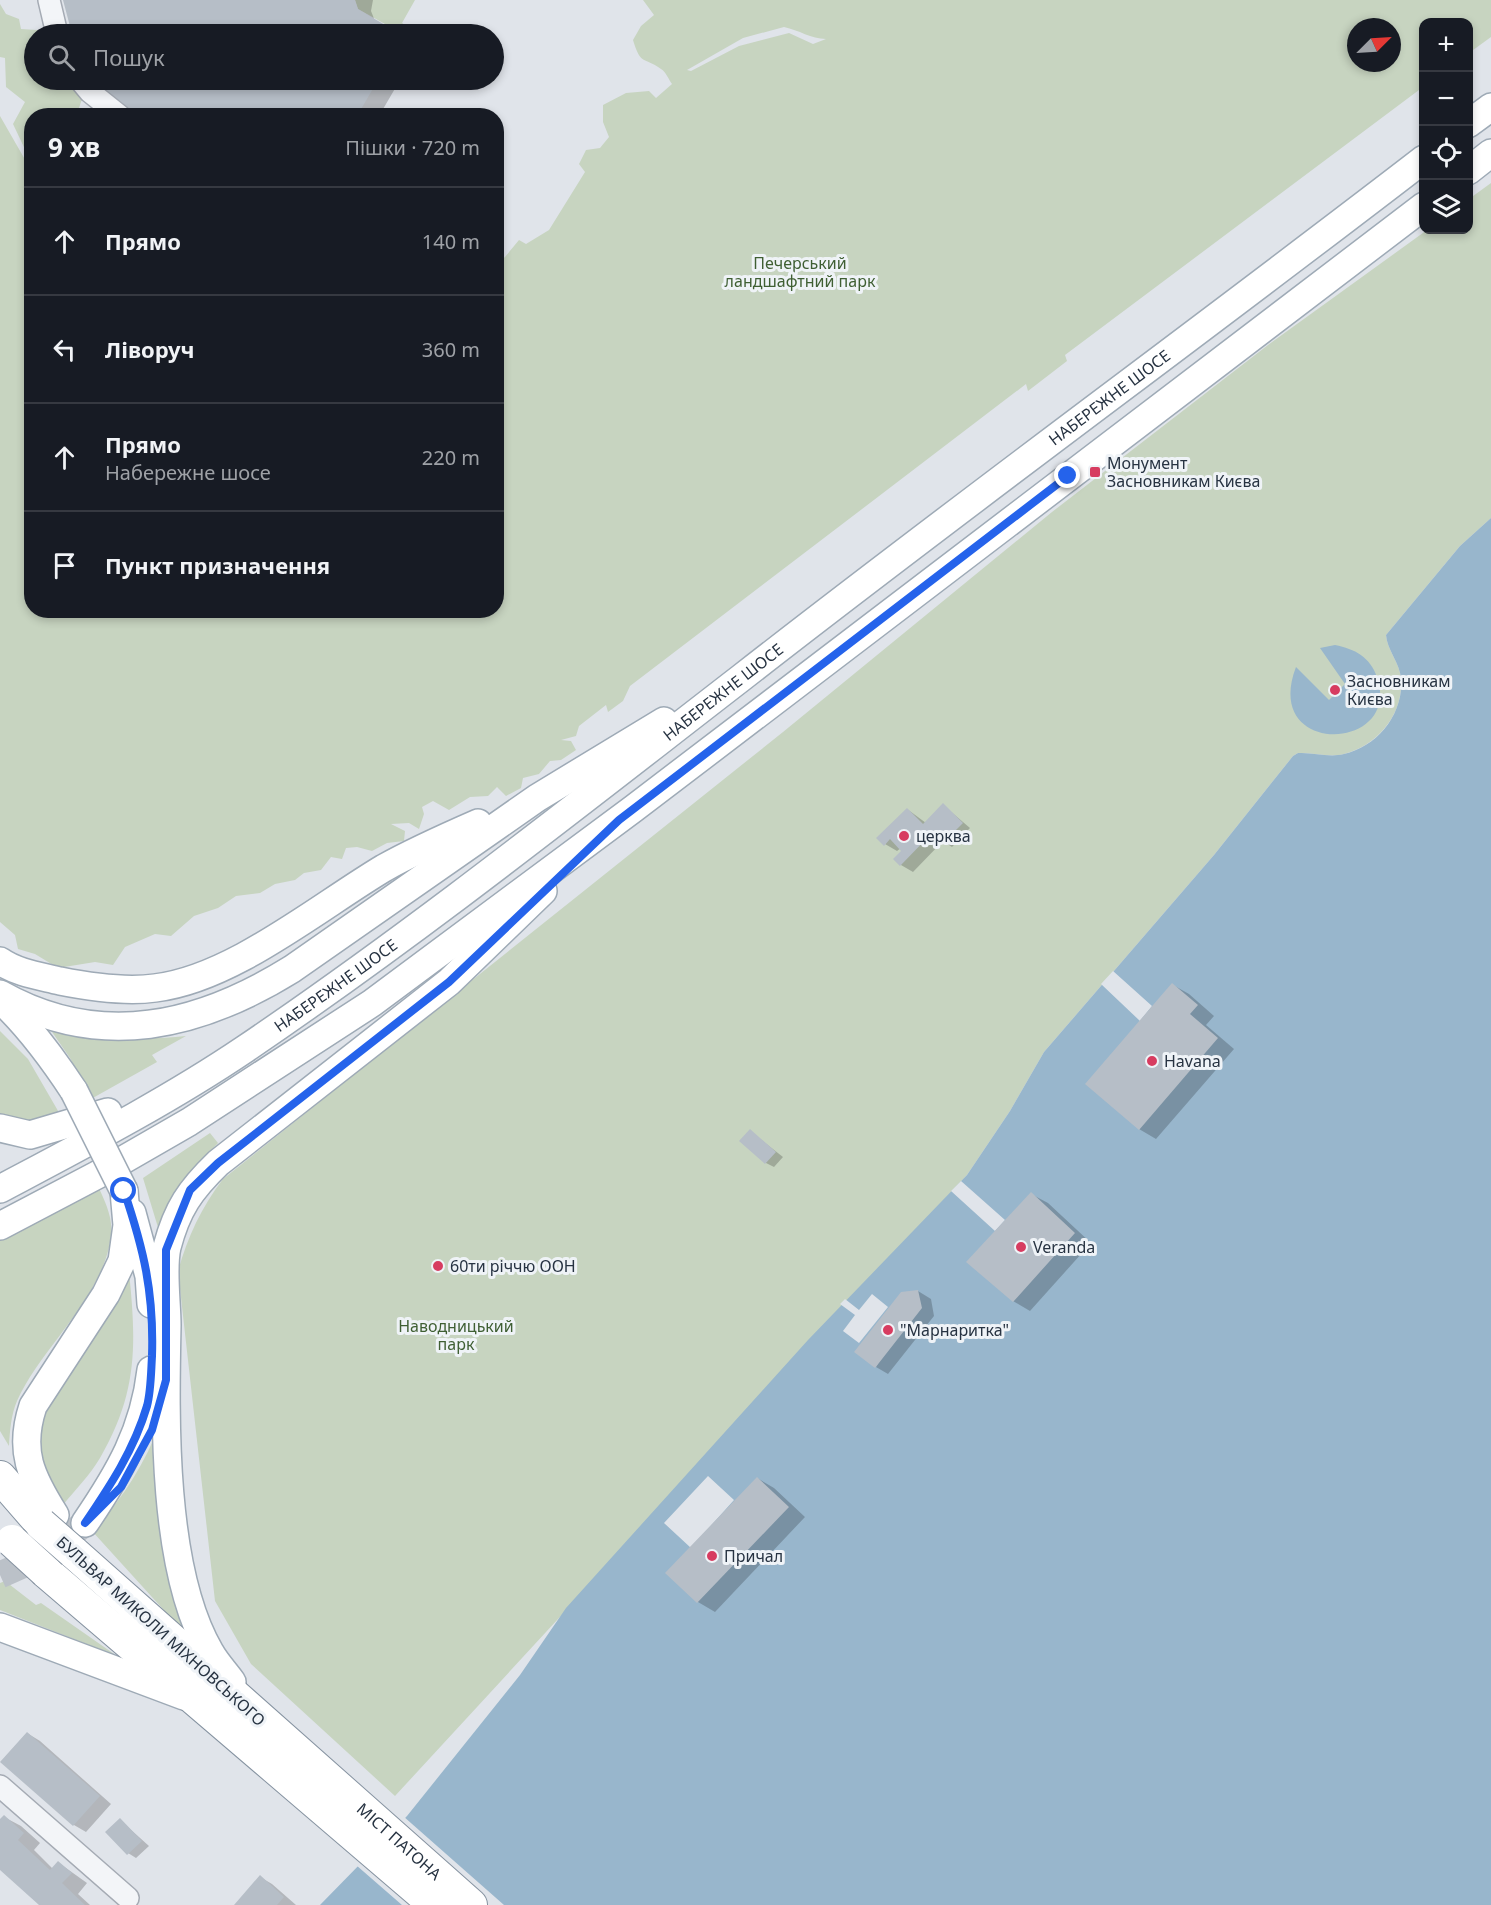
<!DOCTYPE html>
<html lang="uk">
<head>
<meta charset="utf-8">
<style>
	body { margin:0; font-family:"Noto Sans",sans-serif; background:#242831; color:#f1f3f6 }
	.controls { position:absolute; right:18px; top:18px; display:grid; overflow:hidden; border-radius:12px; box-shadow:0 3px 9px #0003 }
	.controls button { width:54px; height:54px; display:grid; place-items:center; padding:0; border:0; border-bottom:2px solid #363941; background:#171b24; color:#f1f3f6; font:30px sans-serif }
	.compass { position:absolute; left:1347px; top:18px; width:54px; height:54px; border-radius:50%; background:#171b24; box-shadow:0 3px 9px #0003; rotate:66deg }
	.stop { position:absolute; width:18px; height:18px; margin:-14px; border:4px solid #2563eb; border-radius:50%; background:#fff }
	.stop.end { background:#2563eb; border-color:#fff; box-shadow:0 2px 6px #0008 }
	.list { margin:0; padding:0; list-style:none }
	h2 { display:flex; justify-content:space-between; align-items:center; height:78px; margin:0; padding:0 24px; font-size:26px }
	h2 small { font-size:20px; font-weight:400; color:#9ea1a6 }
	.list li { display:grid; grid-template-columns:39px 1fr auto; gap:18px; align-items:center; box-sizing:border-box; height:108px; padding:0 24px; border-top:2px solid #363941 }
	.list b { display:block; font-size:22px; white-space:nowrap }
	.list p { margin:0; font-size:20px; white-space:nowrap; color:#9ea1a6 }
	.list em { font-size:20px; font-style:normal; color:#9ea1a6 }
	.icon { flex:none; width:33px; height:33px; fill:none; stroke:currentColor; stroke-width:2; stroke-linecap:round; stroke-linejoin:round }
	.map { position:relative; flex:none; width:1491px; height:1905px; overflow:hidden }
	.search { position:absolute; background:#171b24; box-shadow:0 3px 9px #0003; left:24px; top:24px; width:480px; height:66px; display:flex; align-items:center; gap:15px; box-sizing:border-box; padding:0 21px; border-radius:33px; color:#9ea1a6; font-size:22px }
	.panel { position:absolute; background:#171b24; box-shadow:0 3px 9px #0003; left:24px; top:108px; width:480px; height:510px; border-radius:24px }
	.map>svg:first-child { display:block }
	.green { fill:#c7d4c0; fill-rule:evenodd }
	.water { fill:#98b6cc }
	.pier { fill:#e0e4ea }
	.shadow { fill:#0003 }
	.building { fill:#b6bec7 }
	.lines { fill:none; stroke-linecap:round; stroke-linejoin:round }
	.major-tunnel { stroke:#bbc1c8; stroke-width:27; stroke-dasharray:27 14; stroke-linecap:butt }
	.minor-casing { stroke:#a5abb4; stroke-width:24 }
	.major-casing { stroke:#9eaab6; stroke-width:30 }
	.highway-casing { stroke:#8693a1; stroke-width:34 }
	.minor { stroke:#f3f5f8; stroke-width:21 }
	.major { stroke:#fff; stroke-width:27 }
	.highway { stroke:#fff; stroke-width:32 }
	.major-bridge-casing { stroke:#9eaab6; stroke-width:30; stroke-linecap:butt }
	.highway-bridge-casing { stroke:#8693a1; stroke-width:34; stroke-linecap:butt }
	.major-bridge { stroke:#fff; stroke-width:27 }
	.highway-bridge { stroke:#fff; stroke-width:32 }
	.route { stroke:#2563eb; stroke-width:8 }
	.poi-dot { fill:#d73c60; stroke:#eff3f7; stroke-width:2 }
	.labels { text-anchor:middle; dominant-baseline:central; stroke-width:6; stroke-linejoin:round; paint-order:stroke }
	.park-label { font-size:16px; fill:#3f5f33; stroke:#eff3f7 }
	.street-label { font-size:16px; fill:#273342; stroke:#eff3f7 }
	.poi-label { font-size:16px; fill:#273342; stroke:#eff3f7; text-anchor:start }
</style>
</head>
<body>
<div class="map">
<svg width="1491" height="1905" viewBox="0 0 1491 1905">
	<rect width="100%" height="100%" fill="#e0e4ea"/>
	<path class="green" d="M355,0H415L402,23L408,27L403,34L358,9Z
		M643,0H1491V37L1469,53L1468,22H1424L1423,87L1065,355L1067,361L1028,391L1026,384L630,686L623,701L608,712L606,705L579,726L576,736L561,740L571,741L576,750L561,760L550,761L539,774L523,778L521,788L506,796L497,787L488,796L470,797L449,810L433,801L422,807L424,814L419,829L409,823L391,824L405,831L404,841L387,843L372,851L357,847L346,848L342,859L331,857L321,870L304,873L295,880L275,884L260,893L236,896L218,908L194,916L171,936L155,934L125,947L113,965L95,962L58,968L35,954L18,949L15,935L0,922V116L31,170L32,610H496L497,263L505,257L519,240L526,244L549,230L585,172L579,164L586,150L600,148L609,137L603,122V105L626,93L649,91L656,98L672,84C669,80 666,72 661,69C643,56 641,66 633,40L641,26L654,15ZM784,27C799,30 811,39 826,39L813,44L789,33L739,46L691,71L687,70L743,38ZM1356,27H1392V63H1356Z
		M0,4L6,14L19,19L21,29L37,30L41,34H34V80H70L83,96L78,111L89,115L32,116L31,162L13,124L25,102L6,87L5,58L0,57Z
		M1491,183V518L1460,546L1386,635C1387,650 1400,663 1401,679C1404,714 1377,746 1344,754C1328,758 1314,752 1298,753L1293,756L1214,855L1044,1052L1010,1111L967,1175L395,1796L251,1664L215,1601L178,1271C188,1236 201,1208 223,1179L783,732L1052,512L1268,345L1427,230H1468L1469,199Z
		M50,1029C96,1037 139,1041 186,1036L152,1055L157,1062L91,1099L70,1058Z
		M0,1031L28,1059L61,1116L42,1123L0,1122Z
		M210,1133L218,1143L189,1174L160,1234L143,1178Z
		M98,1186C105,1202 113,1217 111,1234C106,1295 41,1347 17,1401C11,1415 10,1430 9,1446L0,1431V1239Z
		M128,1262C136,1339 140,1389 100,1458C90,1475 75,1490 63,1505L37,1471L41,1407Z
		M160,1424L196,1640L171,1618L92,1531C122,1500 144,1465 160,1424Z
		M5,1581L36,1605L41,1603L117,1656L0,1610V1583Z"/>
	<path class="water" d="M1491,518V1905H320L407,1816L520,1675L566,1608L808,1340L967,1175L1010,1111L1044,1052L1214,855L1293,756L1298,753C1314,752 1328,758 1344,754C1377,747 1404,714 1401,679C1400,663 1387,650 1386,635L1460,546Z
		M1335,645C1355,649 1370,657 1377,677C1403,752 1261,758 1296,667L1329,700L1345,684L1320,648Z"/>
	<path class="pier" d="M1113,971L1152,1006L1140,1021L1101,984Z
		M961,1181L1005,1220L995,1231L951,1191Z
		M872,1294L888,1307L859,1343L843,1331L855,1315L840,1304L845,1299L859,1310Z
		M708,1476L734,1500L691,1548L664,1523Z
		M403,1816L504,1905H402L356,1865Z"/>
	<path class="shadow" d="M64,0H373L371,11L375,21L398,34H74Z
		M97,80H400L379,116H136L121,107Z
		M943,805L970,828L952,847L943,841L913,872L901,865L903,850L901,848L897,851L885,844L907,809L926,823Z
		M1173,985L1189,994L1214,1016L1206,1025L1234,1049L1156,1139L1139,1129Z
		M750,1131L783,1157L774,1167L766,1163Z
		M1031,1194L1048,1203L1091,1243L1030,1311L1013,1301Z
		M918,1291L931,1299L934,1316L888,1374L876,1367Z
		M757,1478L774,1488L805,1517L715,1612L698,1602L668,1573Z
		M27,1733L40,1741L111,1804L86,1832L74,1825L2,1761Z
		M4,1817L21,1826L40,1843L34,1850L53,1869L59,1863L87,1883L78,1894L90,1905H41L0,1868V1822Z
		M120,1820L149,1846L136,1858L128,1853Z
		M260,1877L272,1884L296,1905H236Z"/>
	<path class="building" d="M63,0H355L358,9L400,34H72Z
		M95,80H378L357,116H133L121,108Z
		M943,803L963,823L943,843L932,833L900,866L893,859L901,851L890,839L884,846L876,838L907,808L923,824Z
		M1172,983L1198,1005L1190,1014L1218,1038L1139,1130L1085,1084Z
		M750,1129L776,1152L765,1164L739,1141Z
		M1031,1192L1075,1233L1013,1302L966,1262Z
		M918,1290L922,1308L875,1368L854,1352L901,1292Z
		M757,1477L789,1507L697,1603L665,1573Z
		M27,1732L100,1796L73,1826L0,1762Z
		M4,1815L24,1833L18,1840L50,1870L58,1861L72,1873L62,1883L85,1905H39L0,1870V1819Z
		M120,1818L142,1841L127,1855L105,1832Z
		M260,1875L284,1897L277,1905H234Z"/>
	<g class="lines">
		<path class="major-tunnel" d="M0,1575L45,1555L85,1523"/>
		<g class="minor-casing">
			<path id="minor" d="M49,0L57,34
				M80,80L90,92L120,116
				M0,1786L128,1898"/>
		</g>
		<g class="major-casing">
			<g id="major">
				<path d="M1468,124L1491,107"/>
				<path d="M1468,171L1491,153"/>
				<path d="M0,961C17,973 40,976 60,981C90,987 125,992 155,988C232,979 317,908 384,868C414,851 446,837 478,823"/>
				<path d="M0,994C101,1051 200,1026 292,969L537,798L664,721"/>
				<path d="M4,1003C32,1030 53,1059 74,1091"/>
				<path d="M0,1128L30,1135L108,1112"/>
				<path id="s1" d="M0,1189C83,1145 168,1101 245,1049C416,933 578,804 741,678C966,502 1197,334 1424,159"/>
				<path d="M132,1213L149,1276L151,1304"/>
				<path d="M0,1226L97,1175L189,1122L372,1003L633,809L1424,206"/>
				<path d="M55,1515C31,1477 18,1451 33,1406L106,1294L122,1261L127,1225L124,1191"/>
				<path d="M85,1523C119,1473 144,1431 151,1370"/>
				<path d="M0,1627L184,1696"/>
				<path d="M232,1682C225,1672 216,1663 210,1652C162,1570 165,1419 167,1325C167,1303 162,1268 167,1247C177,1209 190,1190 218,1163L449,982L543,891"/>
			</g>
		</g>
		<g class="highway-casing">
			<g id="highway">
				<path d="M0,1477L41,1524"/>
				<path id="s2" d="M73,1552L471,1905"/>
				<path d="M46,1572L435,1905"/>
			</g>
		</g>
		<use href="#minor" class="minor"/>
		<use href="#major" class="major"/>
		<use href="#highway" class="highway"/>
		<g class="major-bridge-casing">
			<path id="major-bridge" d="M74,1091L124,1191"/>
		</g>
		<g class="highway-bridge-casing">
			<path id="highway-bridge" d="M41,1524L73,1552
				M12,1541L46,1572"/>
		</g>
		<use href="#major-bridge" class="major-bridge"/>
		<use href="#highway-bridge" class="highway-bridge"/>
	</g>
	<g class="lines">
		<path class="route" d="M124,1191C144,1250 154,1293 152,1356C151,1372 151,1391 147,1406C134,1450 110,1486 85,1523L121,1487L152,1430L166,1380V1250L190,1190L218,1163L449,982L619,820L1068,476"/>
	</g>
	<g class="poi-dot">
		<rect x="1089" y="466" width="12" height="12" rx="3"/>
		<circle cx="1335" cy="690" r="6"/>
		<circle cx="904" cy="836" r="6"/>
		<circle cx="1152" cy="1061" r="6"/>
		<circle cx="1021" cy="1247" r="6"/>
		<circle cx="438" cy="1266" r="6"/>
		<circle cx="888" cy="1330" r="6"/>
		<circle cx="712" cy="1556" r="6"/>
	</g>
	<g class="labels">
		<g class="park-label">
			<text x="800" y="263">Печерський<tspan x="800" dy="18">ландшафтний парк</tspan></text>
			<text x="456" y="1326">Наводницький<tspan x="456" dy="18">парк</tspan></text>
		</g>
		<g class="street-label">
			<text stroke="none"><textPath href="#s1" startOffset="1365">НАБЕРЕЖНЕ ШОСЕ</textPath></text>
			<text stroke="none"><textPath href="#s1" startOffset="879">НАБЕРЕЖНЕ ШОСЕ</textPath></text>
			<text stroke="none"><textPath href="#s1" startOffset="393">НАБЕРЕЖНЕ ШОСЕ</textPath></text>
			<text transform="translate(161 1631) rotate(42)">БУЛЬВАР МИКОЛИ МІХНОВСЬКОГО</text>
			<text stroke="none"><textPath href="#s2" startOffset="436">МІСТ ПАТОНА</textPath></text>
		</g>
		<g class="poi-label">
			<text x="1107" y="463">Монумент<tspan x="1107" dy="18">Засновникам Києва</tspan></text>
			<text x="1347" y="681">Засновникам<tspan x="1347" dy="18">Києва</tspan></text>
			<text x="916" y="836">церква</text>
			<text x="1164" y="1061">Havana</text>
			<text x="1033" y="1247">Veranda</text>
			<text x="450" y="1266">60ти річчю ООН</text>
			<text x="900" y="1330">"Марнаритка"</text>
			<text x="724" y="1556">Причал</text>
		</g>
	</g>
</svg>
<div class="controls">
<button>+</button>
<button>−</button>
<button><svg class="icon" aria-label="locate" viewBox="0 0 24 24"><circle cx="12" cy="12" r="6"/><path d="M12 2v4M12 18v4M2 12h4M18 12h4"/></svg></button>
<button><svg class="icon" aria-label="layers" viewBox="0 0 24 24"><path d="M12 4l9 5-9 5-9-5zM3 14l9 5 9-5"/></svg></button>
</div>
<svg class="compass" viewBox="-18 -18 36 36"><path d="M0-13l5 13h-10z" fill="#e53935"/><path d="M0 13l5-13h-10z" fill="#9ea1a6"/></svg>
<div class="stop" style="left:124px;top:1191px"></div>
<div class="stop end" style="left:1068px;top:476px"></div>
<div class="search"><svg class="icon" aria-label="search" viewBox="0 0 24 24"><circle cx="10" cy="10" r="6"/><path d="M15 15l6 6"/></svg>Пошук</div>
<section class="panel">
<h2>9 хв<small>Пішки · 720 m</small></h2>
<ul class="list">
<li><svg class="icon" aria-label="ahead" viewBox="0 0 24 24"><path d="M12 20V5M6 11l6-6 6 6"/></svg><div><b>Прямо</b></div><em>140 m</em></li>
<li><svg class="icon" aria-label="left" viewBox="0 0 24 24"><path d="M17 20v-9H6M10 6l-5 5 5 5"/></svg><div><b>Ліворуч</b></div><em>360 m</em></li>
<li><svg class="icon" aria-label="ahead" viewBox="0 0 24 24"><path d="M12 20V5M6 11l6-6 6 6"/></svg><div><b>Прямо</b><p>Набережне шосе</p></div><em>220 m</em></li>
<li><svg class="icon" aria-label="arrive" viewBox="0 0 24 24"><path d="M6 21V4h12l-3 4 3 4H6"/></svg><div><b>Пункт призначення</b></div></li>
</ul>
</section>
</div>
</body>
</html>
